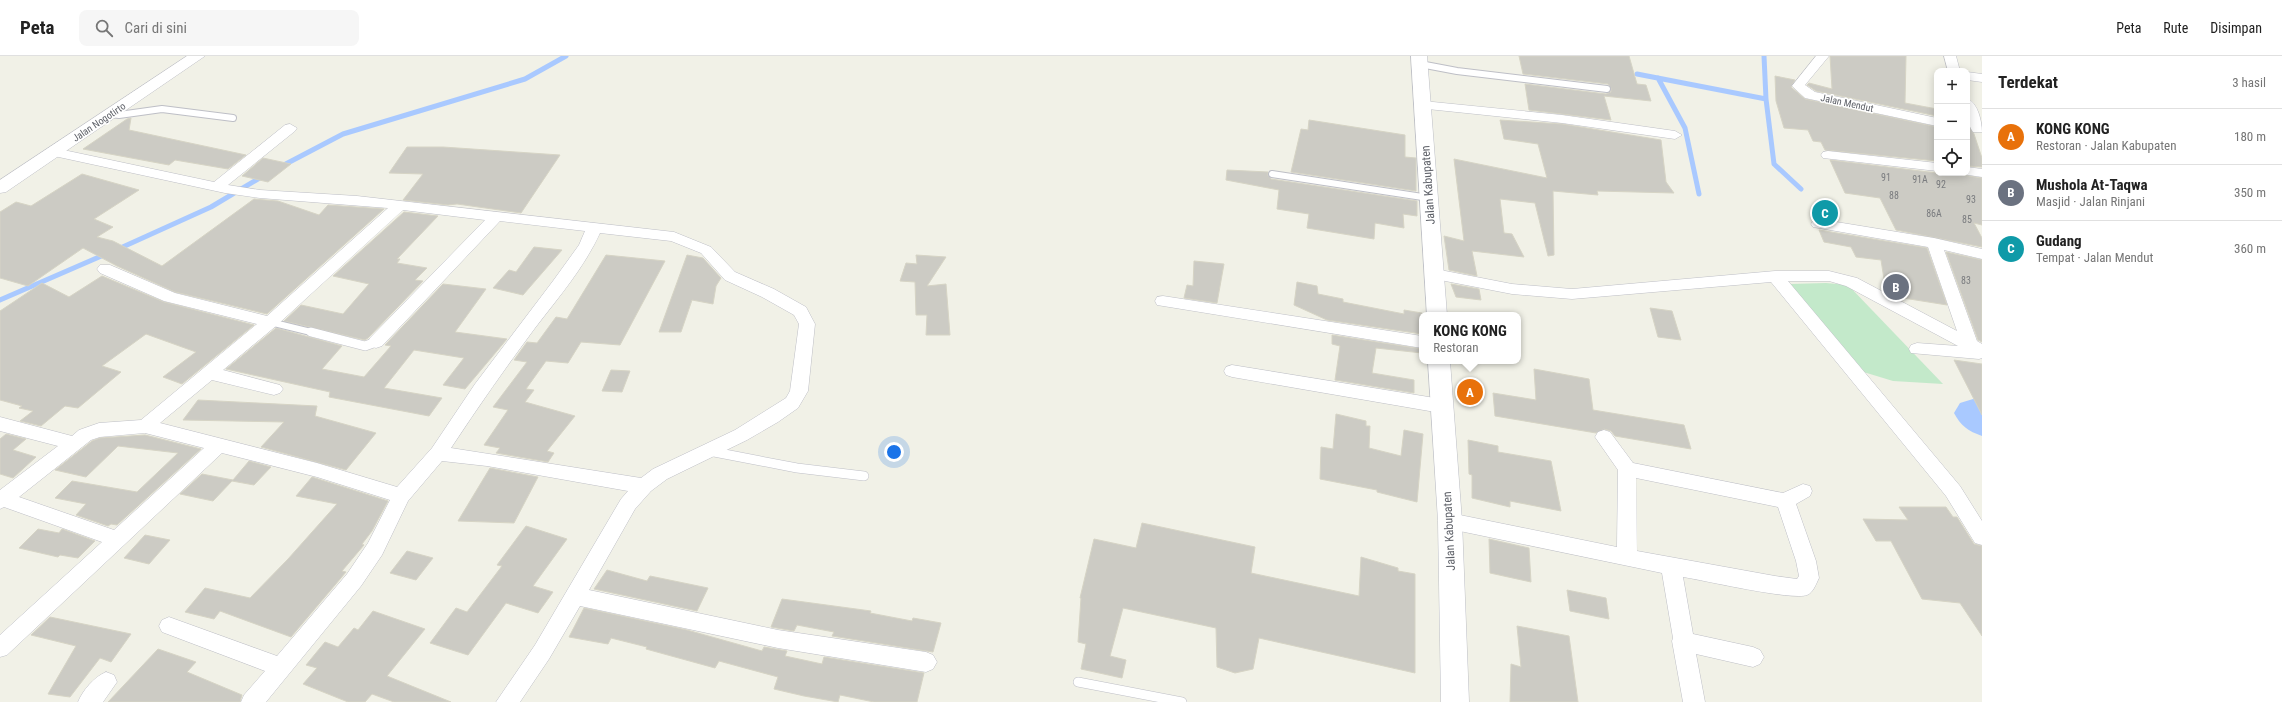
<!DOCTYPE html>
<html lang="id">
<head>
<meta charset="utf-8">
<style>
	body { margin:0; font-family:"Roboto Condensed",sans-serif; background:#f6f6f6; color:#222 }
	.controls { position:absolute; right:12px; top:12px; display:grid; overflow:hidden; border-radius:8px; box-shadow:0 2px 10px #0003 }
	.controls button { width:36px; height:36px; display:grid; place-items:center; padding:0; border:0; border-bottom:1px solid #e0e0e0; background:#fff; color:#222; font:20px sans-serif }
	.you { position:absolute; left:894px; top:396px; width:14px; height:14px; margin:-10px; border:3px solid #fff; border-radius:50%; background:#1a73e8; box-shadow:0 0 0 6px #1a73e833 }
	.badge { display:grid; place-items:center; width:26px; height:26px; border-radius:50%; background:#0b8043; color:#fff; font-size:13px; font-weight:700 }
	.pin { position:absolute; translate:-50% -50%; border:2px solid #fff; box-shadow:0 1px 4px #0006 }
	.popup { position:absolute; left:1419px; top:256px; width:102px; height:52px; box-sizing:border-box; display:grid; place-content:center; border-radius:8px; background:#fff; filter:drop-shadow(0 1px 3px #0005); font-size:13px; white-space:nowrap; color:#767676 }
	.popup b { font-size:15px; color:#222 }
	.popup::after { content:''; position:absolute; left:50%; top:100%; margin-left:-8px; border:8px solid transparent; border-top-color:#fff }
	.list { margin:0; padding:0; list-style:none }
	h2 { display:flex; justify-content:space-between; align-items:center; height:52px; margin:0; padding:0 16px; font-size:17px }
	h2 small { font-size:13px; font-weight:400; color:#767676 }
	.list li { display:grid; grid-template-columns:26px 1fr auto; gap:12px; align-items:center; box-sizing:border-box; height:56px; padding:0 16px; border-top:1px solid #e0e0e0 }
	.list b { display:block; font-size:15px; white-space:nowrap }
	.list p { margin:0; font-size:13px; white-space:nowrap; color:#767676 }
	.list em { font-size:13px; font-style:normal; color:#767676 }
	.icon { flex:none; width:22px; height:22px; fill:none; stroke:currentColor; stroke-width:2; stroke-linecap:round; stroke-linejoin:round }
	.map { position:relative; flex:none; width:1982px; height:646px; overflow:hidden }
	header { display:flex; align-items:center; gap:24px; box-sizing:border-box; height:56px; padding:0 20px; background:#fff; border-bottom:1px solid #e0e0e0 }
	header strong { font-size:19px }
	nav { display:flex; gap:22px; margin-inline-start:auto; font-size:14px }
	.search { width:280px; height:36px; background:#f6f6f6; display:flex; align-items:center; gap:10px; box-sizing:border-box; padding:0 14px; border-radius:8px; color:#767676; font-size:15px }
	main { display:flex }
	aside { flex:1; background:#fff }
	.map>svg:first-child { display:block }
	.green { fill:#c3e9ca }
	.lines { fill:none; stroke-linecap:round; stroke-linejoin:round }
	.stream { stroke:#a9c9ff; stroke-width:5 }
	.river { fill:#a9c9ff; fill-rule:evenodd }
	.building { fill:#cccbc4; stroke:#d6d4c5 }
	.service-far1-casing { stroke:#bebfc6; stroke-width:8 }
	.service-casing { stroke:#bebfc6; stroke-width:10 }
	.minor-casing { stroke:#bebfc6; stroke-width:1 }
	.tertiary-casing { stroke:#bebfc6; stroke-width:1 }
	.secondary-casing { stroke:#bcbec5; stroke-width:1 }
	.service-far1 { stroke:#fff; stroke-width:6 }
	.service { stroke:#fff; stroke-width:9 }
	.minor { fill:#fff; fill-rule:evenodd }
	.tertiary { fill:#fff; fill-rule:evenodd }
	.secondary { fill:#fff; fill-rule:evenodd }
	.labels { text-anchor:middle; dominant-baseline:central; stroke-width:3; stroke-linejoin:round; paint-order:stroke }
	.far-street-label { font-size:10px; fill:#5e6168; stroke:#fff }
	.number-label { font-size:10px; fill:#7a7c7f }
	.street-label { font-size:12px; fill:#5e6168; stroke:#fff }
</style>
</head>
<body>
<header>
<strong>Peta</strong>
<div class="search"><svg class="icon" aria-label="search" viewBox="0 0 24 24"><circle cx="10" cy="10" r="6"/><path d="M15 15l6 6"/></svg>Cari di sini</div>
<nav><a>Peta</a><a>Rute</a><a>Disimpan</a></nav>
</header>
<main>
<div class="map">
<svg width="1982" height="646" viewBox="0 0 1982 646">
	<rect width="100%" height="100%" fill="#f1f1e7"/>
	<path class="green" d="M1826,227L1848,229L1943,328L1893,325L1847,311L1790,228Z"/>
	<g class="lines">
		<path class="stream" d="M1637,18L1766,43L1764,0
			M1658,22L1685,72L1699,138
			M1766,43L1774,108L1801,133
			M280,111L343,78L525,23L566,0
			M116,194L211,151L263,120
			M0,244L106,198"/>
		<path class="river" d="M1973,343L1982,345V380C1968,375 1961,370 1954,357L1960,347Z"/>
	</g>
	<path class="building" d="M1519,0H1629L1637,28L1646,29L1651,45L1604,40L1611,64L1529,54L1525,28L1606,38L1611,36V32L1608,28L1523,18Z
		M1830,0H1906L1905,47L1937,53V60L1816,35L1807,29L1809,27L1832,33Z
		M1775,20L1795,24L1791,31L1805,43L1937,71V105L1825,94L1821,86L1813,85L1808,74L1784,72L1776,45Z
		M131,62L129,74L246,99L228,113L175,104L169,109L83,93L127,63Z
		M1309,64L1405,79V101L1416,102V135L1291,116L1301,73L1308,74Z
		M1500,64L1562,68L1661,84L1666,126L1674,137L1597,135L1598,139L1553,135L1554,199L1548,200L1535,147L1500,143L1504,177L1512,178L1524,201L1472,195L1477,220L1449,214L1444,180L1464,185L1454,103L1547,122L1538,88L1504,83Z
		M1967,66L1974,78L1982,102V111L1967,110Z
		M407,91H443L560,99L521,157L457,148L448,149L403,144L423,118L389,117Z
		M263,102L291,108L268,126L242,120Z
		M1830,104L1937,117H1961L1962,119L1982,122V169L1974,167L1982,182V191L1896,174L1880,142L1845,137Z
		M1227,114L1268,116V120L1271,123L1417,145V160L1403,158L1404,172L1375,167L1374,183L1307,172L1309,158L1277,153L1279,134L1226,124Z
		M82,118L139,134L94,163L113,171L97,181L113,185L162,210L254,143L278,145L319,159L328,149L384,153L267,258L175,236L117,210L83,192L28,230L0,222V156L16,146L31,150Z
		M404,156L438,160L397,203H400L397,207L427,212L415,224L423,225L368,282L365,284L284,265L301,249L343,258L369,228L333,220Z
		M1819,174L1927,192L1947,249L1897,241L1886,236L1881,204L1856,201L1851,191L1824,186Z
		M534,191L562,194L523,239L493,232L509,214L516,216Z
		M1946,196L1982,204V286L1978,284Z
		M606,199L665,205L620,289L581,286L568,307L546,305L526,333L534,334L525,346L575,360L547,395L554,397L548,406L496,397L500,392L484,389L508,354L493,351L527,306L514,304L527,286L537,287L556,261L567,263Z
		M687,199L703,202L721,222L716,230L713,248L692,244L681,276H659Z
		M916,199L946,201L927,230L946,228L950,279H926L927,259H916L915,226L900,225L906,207L917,208Z
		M1194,205L1224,208L1217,247L1184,242L1187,229L1193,230Z
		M102,220L164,246L254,269L182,328L163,321L196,296L146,278L102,310L121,316L78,352L65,350L41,370L20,365L33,355L19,352L22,350L0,344V255L42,227L69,241Z
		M1297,226L1317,230L1318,238L1343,243V246L1404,258V254L1422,257V278L1327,264L1294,249Z
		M443,228L486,233L455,276L507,283L465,333L443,329L464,302L414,294L384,332L442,342L429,360L329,341L330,336L226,313L276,272L342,290L322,313L364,321L391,290L385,289Z
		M1451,228L1479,233L1481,244L1456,241Z
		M1650,252L1672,255L1681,284L1658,281Z
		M1332,279L1422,293V297L1376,292L1372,317L1414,324V337L1335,324L1340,290L1332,288Z
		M1954,304L1982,308V359Z
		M1534,313L1589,323L1593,354L1684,369L1691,393L1615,380L1611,375L1604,373L1596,377L1495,360L1493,337L1536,344Z
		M611,314L630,315L622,336L602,335Z
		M198,344L317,350L315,360L376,377L346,414L261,391L284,366L183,364Z
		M1336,358L1366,365V370H1370L1369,392L1401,400L1404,374L1423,378L1417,446L1377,436V434L1320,423L1321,391L1333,393Z
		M6,378L26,383L13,394L36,401L13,422L0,418V383Z
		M145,379L201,393L117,469L111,468L108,470L76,459L86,448L55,442L72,425L137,436L178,397L118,390L86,421L55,414L92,385L100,382Z
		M1468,384L1498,390V396L1551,405L1561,455L1510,445V451L1472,442V419L1469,418Z
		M249,405L271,411L254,429L232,425L213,445L180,438L202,418L233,424Z
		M490,412L538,421L514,467L458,465Z
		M312,421L388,445L372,475L362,488L364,489L342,515L346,516L291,581L220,555L214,563L185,556L205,532L250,542L288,503L337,448L296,440Z
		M1899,451H1946L1953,461H1957L1974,488L1982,490V580L1960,547L1922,543L1891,485H1876L1863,463L1908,464Z
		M1142,467L1255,491L1251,517L1359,540L1361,501L1398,512V515L1415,518V617L1259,582L1253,613L1235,617L1217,611L1216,572L1123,552L1110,600L1126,604L1122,622L1081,613L1086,588L1078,586L1081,542H1080L1094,483L1136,492Z
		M526,470L567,483L533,530L553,536L538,557L506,547L468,599L430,587L456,552L467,556L502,510L497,509Z
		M38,473L59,477L62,473L95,485L78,502L60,499L58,501L19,492Z
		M145,479L170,484L149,508L124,502Z
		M1489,483L1529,492L1531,526L1490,517Z
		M407,495L433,502L416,524L390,517Z
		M607,514L647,525L650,520L708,532L697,555L594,533Z
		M1567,534L1606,542L1609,563L1570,555Z
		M782,543L871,555L870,557L912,565L913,562L941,567L933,596L832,580L834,576L797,569L794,575L771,571Z
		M584,552L687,574L762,595L764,591L787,595L785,600L822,608L824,601L924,617L917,646H874L840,639L838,646L804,640L774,633L778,621L719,605L715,612L646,593L647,591L611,582L608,588L569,581Z
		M373,555L425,573L387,620L451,646H394L372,638L365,646H348L303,628L317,612L306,609L325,586L338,591L354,572L358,574Z
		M50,561L131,578L111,606L100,602L70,641L48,638L76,590L31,579Z
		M1517,570L1569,580L1578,646H1510L1511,608L1521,611Z
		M158,593L196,606L187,616L242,639L240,646H108Z"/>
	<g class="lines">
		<g class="service-far1-casing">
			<path id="service-far1" d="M1420,8L1457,15L1607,33
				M111,58L119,59L162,53L233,62
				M1272,118L1429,142
				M270,266L315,277"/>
		</g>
		<g class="service-casing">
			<path id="service" d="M311,276L365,290L376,286
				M709,395L797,412L864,420
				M1078,626L1182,646"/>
		</g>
		<g class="minor-casing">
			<path id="minor" d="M1816,0H1829L1805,29L1815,36L1937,62V70L1805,42L1792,30Z
				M1944,0H1956L1960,15H1948Z
				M1967,16L1982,18V26L1967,24Z
				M1967,43C1978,46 1982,66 1982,76H1973C1966,66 1967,55 1967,43Z
				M1423,45L1562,59L1675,75L1682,79L1675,83L1562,67L1418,52L1417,49L1418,46Z
				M290,68L297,72L295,75L228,129L260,134L357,140L674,176L711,191L735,216L774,233L806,251L815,268L808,335L798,352L778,366L747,384L667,423L651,435L635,453L589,534L778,574L926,596L933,599L937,606L933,613L926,616L778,592L580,550L549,603L520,646H496L535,589L621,443L628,435L487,410L442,405L408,445L382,499L361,530L266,646H241L244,639L265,615L162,576L159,570L162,564L169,561L277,600L347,518L368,487L390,444L317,421L222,397L7,599L0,601V579L102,486L4,451L0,453V434L58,390L0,375V361L72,380L79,374L99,367L141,364L257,268L164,245L100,217L97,213L100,209H110L175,237L267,260L388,152L260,142L225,137L54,100L47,96L54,92L214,126L285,69ZM403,154L485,164L370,282L368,286L370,290L376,292L382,290L500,165L585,175L579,189L553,225L475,328L432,392L397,431L317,407L160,367L212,324L274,339L280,337L283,333L280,329L223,314L276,270ZM600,177L671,185L701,197L725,224L762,241L794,259L799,268L790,335L786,342L735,374L653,413L641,422L451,392C478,351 506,311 535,272C558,242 584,212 600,177ZM145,377L204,392L114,474L19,441L91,384L100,381Z
				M1828,95L1937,107V115L1823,102L1821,99L1823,96Z
				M1967,111L1982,113V121L1962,118L1967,117Z
				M1818,163L1934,182L1982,193V203L1944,194L1977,285L1982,288V302L1979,303L1911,297L1909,293L1911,289L1917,287L1958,290L1846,230L1829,225H1788L1960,430L1982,465V489L1975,487L1946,440L1771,226L1572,243L1512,238L1435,223L1430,222L1427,218L1430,214L1435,213L1512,228L1572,233L1775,215H1829L1857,222L1957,275L1928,191L1813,171L1811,168L1813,165Z
				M1163,240L1422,280V292L1157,249L1155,245L1157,241Z
				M1232,309L1441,343L1447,345L1450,350L1447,355L1441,357L1232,321L1226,319L1224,315L1226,311Z
				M1604,374L1610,376L1633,407L1783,437L1803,428L1810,430L1812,435L1810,440L1796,448L1816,505L1819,522C1816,528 1813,537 1807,539C1793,545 1703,524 1683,521L1693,578L1753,591L1760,594L1764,601L1760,608L1753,611L1696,598L1705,646H1683L1672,585L1673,582L1662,517L1450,473L1443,471L1440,465L1443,459L1450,457L1617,491L1618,414L1595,381L1598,376ZM1636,422L1778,451L1796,505L1799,520L1797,523L1775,520L1637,495Z
				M106,616L114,619L117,626L103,646H78C83,634 94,621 106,616Z"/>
		</g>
		<g class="tertiary-casing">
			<path id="tertiary" d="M187,0H205L6,136L0,137V124Z"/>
		</g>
		<g class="secondary-casing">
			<path id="secondary" d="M1411,0H1427L1447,259H1427Z
				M1428,305H1450L1462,465L1469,646H1441L1438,465Z"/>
		</g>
		<use href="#service-far1" class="service-far1"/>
		<use href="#service" class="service"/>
		<use href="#minor" class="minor"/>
		<use href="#tertiary" class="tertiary"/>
		<use href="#secondary" class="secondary"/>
	</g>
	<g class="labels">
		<g class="far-street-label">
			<text transform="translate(1847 47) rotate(12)">Jalan Mendut</text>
			<text transform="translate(99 66) rotate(-34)">Jalan Nogotirto</text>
		</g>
		<g class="number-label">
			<text x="1886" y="121">91</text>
			<text x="1920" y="123">91A</text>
			<text x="1941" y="128">92</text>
			<text x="1894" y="139">88</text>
			<text x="1971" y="143">93</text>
			<text x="1934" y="157">86A</text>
			<text x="1967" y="163">85</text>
			<text x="1966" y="224">83</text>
		</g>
		<g class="street-label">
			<text transform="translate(1428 129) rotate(-94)">Jalan Kabupaten</text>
			<text transform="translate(1449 475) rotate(-93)">Jalan Kabupaten</text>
		</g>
	</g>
</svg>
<div class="controls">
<button>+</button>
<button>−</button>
<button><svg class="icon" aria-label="locate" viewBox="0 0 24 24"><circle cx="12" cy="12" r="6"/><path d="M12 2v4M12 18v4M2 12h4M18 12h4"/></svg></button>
</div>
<div class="you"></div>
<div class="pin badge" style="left:1470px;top:336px;background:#e8710a">A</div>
<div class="popup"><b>KONG KONG</b>Restoran</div>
<div class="pin badge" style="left:1896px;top:231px;background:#6b7280">B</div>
<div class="pin badge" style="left:1825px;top:157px;background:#0f9aa8">C</div>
</div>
<aside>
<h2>Terdekat<small>3 hasil</small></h2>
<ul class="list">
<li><span class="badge" style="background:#e8710a">A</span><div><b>KONG KONG</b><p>Restoran · Jalan Kabupaten</p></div><em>180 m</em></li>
<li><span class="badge" style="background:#6b7280">B</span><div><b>Mushola At-Taqwa</b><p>Masjid · Jalan Rinjani</p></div><em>350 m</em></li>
<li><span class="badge" style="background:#0f9aa8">C</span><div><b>Gudang</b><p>Tempat · Jalan Mendut</p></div><em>360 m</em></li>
</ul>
</aside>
</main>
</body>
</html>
